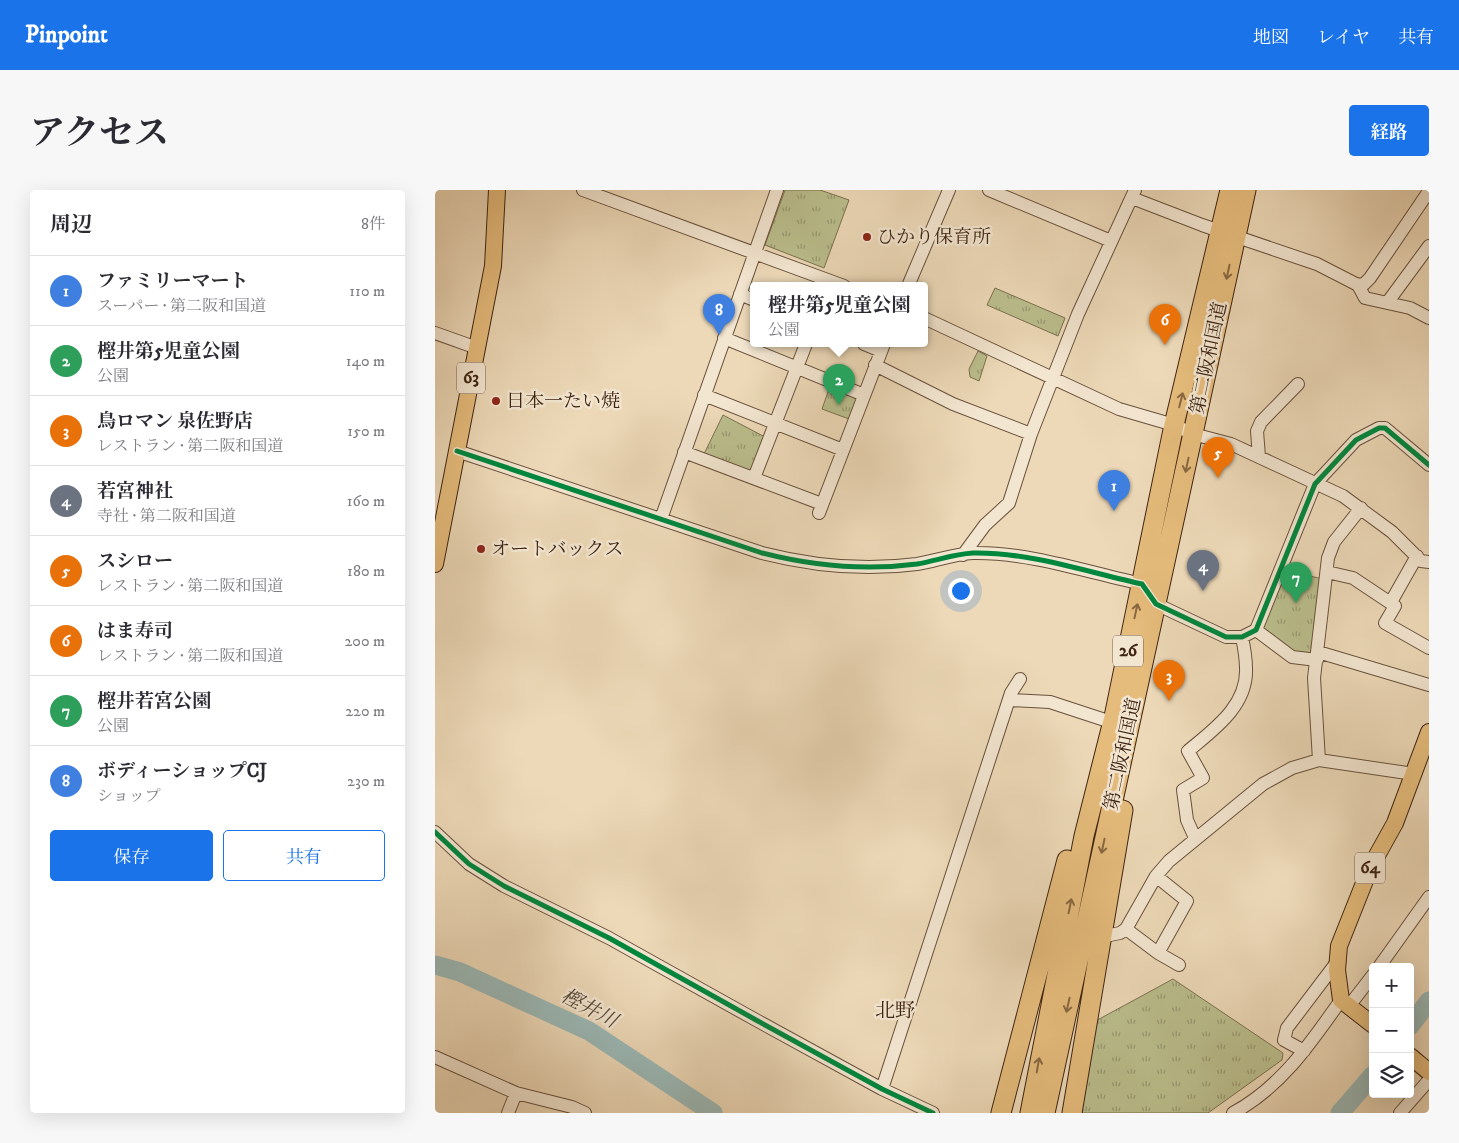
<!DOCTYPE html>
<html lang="ja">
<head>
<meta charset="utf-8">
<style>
	body { margin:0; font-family:"IM FELL DW Pica","Noto Serif JP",serif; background:#f7f7f7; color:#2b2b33 }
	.controls { position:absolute; right:15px; bottom:15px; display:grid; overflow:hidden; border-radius:5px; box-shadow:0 5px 20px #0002 }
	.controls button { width:45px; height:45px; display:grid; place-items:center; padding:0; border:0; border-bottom:1px solid #e1e1e2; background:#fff; color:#2b2b33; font:25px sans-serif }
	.you { position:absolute; left:525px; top:400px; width:18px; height:18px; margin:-12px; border:4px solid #fff; border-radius:50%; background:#1a73e8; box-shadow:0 0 0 8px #1a73e833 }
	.badge { display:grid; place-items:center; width:32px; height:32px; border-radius:50%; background:#1a73e8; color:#fff; font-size:16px; font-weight:700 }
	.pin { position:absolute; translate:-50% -41px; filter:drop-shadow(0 1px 2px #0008) }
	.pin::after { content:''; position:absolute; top:26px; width:18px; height:15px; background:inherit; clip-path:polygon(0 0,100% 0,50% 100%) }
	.popup { position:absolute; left:315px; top:92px; width:178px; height:65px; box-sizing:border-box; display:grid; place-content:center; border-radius:5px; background:#fff; filter:drop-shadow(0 1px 4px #0005); font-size:16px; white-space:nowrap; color:#7c7c81 }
	.popup b { font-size:19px; color:#2b2b33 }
	.popup::after { content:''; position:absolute; left:50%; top:100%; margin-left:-10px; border:10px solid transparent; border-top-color:#fff }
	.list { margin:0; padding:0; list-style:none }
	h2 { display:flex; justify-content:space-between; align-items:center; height:65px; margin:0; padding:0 20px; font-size:21px }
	h2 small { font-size:16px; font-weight:400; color:#7c7c81 }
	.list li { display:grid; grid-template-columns:32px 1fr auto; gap:15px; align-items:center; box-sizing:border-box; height:70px; padding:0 20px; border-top:1px solid #e1e1e2 }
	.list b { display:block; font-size:19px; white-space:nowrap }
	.list p { margin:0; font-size:16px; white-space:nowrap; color:#7c7c81 }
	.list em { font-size:16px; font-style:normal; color:#7c7c81 }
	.actions { display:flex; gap:10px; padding:15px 20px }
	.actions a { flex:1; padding:11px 0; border:1px solid #1a73e8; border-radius:5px; text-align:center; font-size:18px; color:#1a73e8 }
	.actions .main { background:#1a73e8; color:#fff }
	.icon { flex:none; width:28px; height:28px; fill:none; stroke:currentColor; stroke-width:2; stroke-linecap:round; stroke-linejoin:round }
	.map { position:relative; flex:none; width:994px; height:923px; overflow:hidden; border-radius:5px }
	header { display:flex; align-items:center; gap:30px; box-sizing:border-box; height:70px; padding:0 25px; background:#1a73e8; color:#fff }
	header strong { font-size:24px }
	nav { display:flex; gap:28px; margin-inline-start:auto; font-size:18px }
	.intro { display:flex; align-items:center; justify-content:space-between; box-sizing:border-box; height:120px; padding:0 30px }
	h1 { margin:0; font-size:35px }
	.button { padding:12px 22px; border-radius:5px; background:#1a73e8; color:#fff; font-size:18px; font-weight:700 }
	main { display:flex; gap:30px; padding:0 30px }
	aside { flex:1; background:#fff; border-radius:5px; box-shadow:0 5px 20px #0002 }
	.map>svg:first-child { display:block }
	.grass { fill:url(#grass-tufts); stroke:#7c7150 }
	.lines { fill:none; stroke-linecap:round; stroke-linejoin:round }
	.river { stroke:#9bb9b7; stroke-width:19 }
	.minor-casing { stroke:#69513c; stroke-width:14 }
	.major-casing { stroke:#3d2413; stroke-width:18 }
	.highway-casing { stroke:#3d2413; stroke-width:21 }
	.minor { stroke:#f3e6d1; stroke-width:12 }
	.major { stroke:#e6bc7c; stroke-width:16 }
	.highway { stroke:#e6bc7c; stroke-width:19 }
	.cycleway-casing { stroke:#f3e6d1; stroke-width:8 }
	.cycleway { stroke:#00873e; stroke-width:5 }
	.oneway { stroke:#896842 }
	.poi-dot { fill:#8f2418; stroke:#f3e6d1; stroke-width:2 }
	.labels { text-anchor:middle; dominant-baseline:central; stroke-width:5; stroke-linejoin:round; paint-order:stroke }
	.shield { fill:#f3e6d1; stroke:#745e4c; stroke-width:1 }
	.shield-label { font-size:18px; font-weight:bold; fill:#3d2413 }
	.poi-label { font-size:19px; fill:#3d2413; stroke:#f3e6d1; text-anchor:start }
	.street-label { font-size:19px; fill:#3d2413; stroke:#f3e6d1 }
	.water-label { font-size:20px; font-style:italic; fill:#54493c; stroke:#f3e6d1 }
	.neighbourhood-label { font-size:20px; fill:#3d2413; stroke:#f3e6d1 }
</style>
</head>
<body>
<header>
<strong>Pinpoint</strong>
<nav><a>地図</a><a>レイヤ</a><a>共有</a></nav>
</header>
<div class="intro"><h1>アクセス</h1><a class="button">経路</a></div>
<main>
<aside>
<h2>周辺<small>8件</small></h2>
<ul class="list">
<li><span class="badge" style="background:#3f7fe0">1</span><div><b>ファミリーマート</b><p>スーパー · 第二阪和国道</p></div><em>110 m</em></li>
<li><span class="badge" style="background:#2e9e5b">2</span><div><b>樫井第5児童公園</b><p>公園</p></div><em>140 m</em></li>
<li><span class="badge" style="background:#e8710a">3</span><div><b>鳥ロマン 泉佐野店</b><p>レストラン · 第二阪和国道</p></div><em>150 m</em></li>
<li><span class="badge" style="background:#6b7280">4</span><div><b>若宮神社</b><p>寺社 · 第二阪和国道</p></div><em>160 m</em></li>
<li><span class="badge" style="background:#e8710a">5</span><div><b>スシロー</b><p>レストラン · 第二阪和国道</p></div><em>180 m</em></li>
<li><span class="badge" style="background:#e8710a">6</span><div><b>はま寿司</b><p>レストラン · 第二阪和国道</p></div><em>200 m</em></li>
<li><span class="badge" style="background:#2e9e5b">7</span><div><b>樫井若宮公園</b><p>公園</p></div><em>220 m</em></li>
<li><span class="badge" style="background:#3f7fe0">8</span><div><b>ボディーショップCJ</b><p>ショップ</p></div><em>230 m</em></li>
</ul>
<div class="actions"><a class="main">保存</a><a>共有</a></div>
</aside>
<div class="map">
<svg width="994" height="923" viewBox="0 0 994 923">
	<defs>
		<pattern id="grass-tufts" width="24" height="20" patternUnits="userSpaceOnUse" patternTransform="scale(1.25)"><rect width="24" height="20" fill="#bbbe8d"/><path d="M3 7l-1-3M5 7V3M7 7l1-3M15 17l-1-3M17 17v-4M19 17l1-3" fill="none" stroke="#999a72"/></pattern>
	</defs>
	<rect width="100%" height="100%" fill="#edd9b8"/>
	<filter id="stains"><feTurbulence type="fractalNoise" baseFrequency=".004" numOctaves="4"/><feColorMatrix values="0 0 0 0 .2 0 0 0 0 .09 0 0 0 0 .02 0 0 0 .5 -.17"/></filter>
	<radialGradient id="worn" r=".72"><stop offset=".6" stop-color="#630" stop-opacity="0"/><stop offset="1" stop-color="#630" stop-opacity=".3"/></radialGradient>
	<path class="grass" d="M350,0H385L414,10L389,78L330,55Z
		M560,98L630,128L623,146L552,115Z
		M543,161L552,166L544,191L535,187L534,179Z
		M395,196L418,204L421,211L414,229L387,219Z
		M288,225L330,247L318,284L268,266Z
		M852,381L888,389L879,466L856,463L826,438Z
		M738,789L848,863L847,870L773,923H641L655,834Z"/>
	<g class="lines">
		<path class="river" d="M0,775L25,782L154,841L278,923
			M975,836L994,811
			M905,923L938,885"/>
		<g class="minor-casing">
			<path id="minor" d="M148,0L409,96
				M554,0L676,51
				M697,8L767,35L882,74L923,95L929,94L935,88L994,1
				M923,95L930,108L975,118L994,128
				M473,96L514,0
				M305,104L319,110
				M952,113L994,56
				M489,128L684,219L739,235L758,244L796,254L908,306L957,342L986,371L994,372
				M0,143L42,158
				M289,148L429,205
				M429,154L446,161
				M440,175L518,214L596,244
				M269,205L408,260
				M22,261L327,363C378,376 429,381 482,374C500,371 519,364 538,363C594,362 652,382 707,394L721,414L791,447H807L821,440L880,294L921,250L944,238H950L994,275
				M249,262L387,314
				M824,267L822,241L826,232L863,194
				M319,288L371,154
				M384,323L449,154
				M226,329L342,0
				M528,365L550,335L574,313L596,244L643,124L700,0
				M892,382L918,388L960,416L950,433L994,458
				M956,412L982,366
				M821,440L857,467L882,470
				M883,462L994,495
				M574,510L615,512L676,532
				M884,570L879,488L893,368L899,352L926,318
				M0,642L34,674L69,696L174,748L321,830L447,899L498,923
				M760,648L752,630L748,600L768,588L753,561C778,540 813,516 811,478C811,468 809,457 807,447
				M721,686L752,711L723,763
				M691,739L723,763L744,775
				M665,747L685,743L691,739L721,686L734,671L828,594L857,578L884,570L979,584
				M944,777L994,707
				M914,816L938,785
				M869,861L849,850L852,838L902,772
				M0,867L81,903L137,917L150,923
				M447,899L576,503L585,489
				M73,923L81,903
				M798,923C846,897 875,854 906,810
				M965,923L994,890"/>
		</g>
		<g class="major-casing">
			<path id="major" d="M0,374L58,76L62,0
				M938,835L906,810L902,780L904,756L935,678L960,633L994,542
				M975,866L994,882"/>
		</g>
		<g class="highway-casing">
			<path id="highway" d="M566,923L632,670
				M595,923L649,646L679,527L739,235L795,0
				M610,923L811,0
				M637,923L688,620"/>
		</g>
		<use href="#minor" class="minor"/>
		<use href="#major" class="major"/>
		<use href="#highway" class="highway"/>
		<g class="cycleway-casing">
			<path id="cycleway" d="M22,261L327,363C378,376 429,381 482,374C500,371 519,364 538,363C594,362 652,382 707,394L721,414L791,447H807L821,440L880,294L921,250L944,238H950L994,275
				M0,642L34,674L69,696L174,748L321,830L447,899L498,923"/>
		</g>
		<use href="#cycleway" class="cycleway"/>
	</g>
	<defs><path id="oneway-shaft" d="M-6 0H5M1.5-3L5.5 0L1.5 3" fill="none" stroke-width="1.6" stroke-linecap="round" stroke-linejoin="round" transform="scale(1.25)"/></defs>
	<g class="oneway">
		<use href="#oneway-shaft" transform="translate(793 82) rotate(102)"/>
		<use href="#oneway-shaft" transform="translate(746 210) rotate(-76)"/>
		<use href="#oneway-shaft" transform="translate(752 275) rotate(102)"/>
		<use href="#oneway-shaft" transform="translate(701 421) rotate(-78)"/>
		<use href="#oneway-shaft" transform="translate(668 656) rotate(102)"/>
		<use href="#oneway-shaft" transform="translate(635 716) rotate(-79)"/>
		<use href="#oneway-shaft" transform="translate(633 815) rotate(102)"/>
		<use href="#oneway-shaft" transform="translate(603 875) rotate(-80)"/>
	</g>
	<g class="poi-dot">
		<circle cx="432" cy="47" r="5"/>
		<circle cx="61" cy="211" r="5"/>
		<circle cx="46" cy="359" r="5"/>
	</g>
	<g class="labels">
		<g class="shield">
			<rect x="22" y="172.5" width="28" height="31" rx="4"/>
			<rect x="678" y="445.5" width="30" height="31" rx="4"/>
			<rect x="920" y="662.5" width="30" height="31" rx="4"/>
		</g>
		<g class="shield-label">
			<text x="36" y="188">63</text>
			<text x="693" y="461">26</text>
			<text x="935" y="678">64</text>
		</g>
		<g class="poi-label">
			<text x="442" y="47">ひかり保育所</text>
			<text x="71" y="211">日本一たい焼</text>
			<text x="56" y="359">オートバックス</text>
		</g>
		<g class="street-label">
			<text transform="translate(774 168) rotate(-78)">第二阪和国道</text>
			<text transform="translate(688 564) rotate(-78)">第二阪和国道</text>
		</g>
		<g class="water-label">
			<text transform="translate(154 819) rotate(28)">樫井川</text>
		</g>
		<g class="neighbourhood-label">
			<text x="460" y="821">北野</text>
		</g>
	</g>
	<rect width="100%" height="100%" filter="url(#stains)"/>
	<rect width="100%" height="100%" fill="url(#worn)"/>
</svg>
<div class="controls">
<button>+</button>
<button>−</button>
<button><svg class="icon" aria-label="layers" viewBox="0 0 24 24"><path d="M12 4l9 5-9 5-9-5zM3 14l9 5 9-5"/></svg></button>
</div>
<div class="you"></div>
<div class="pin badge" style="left:679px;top:321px;background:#3f7fe0">1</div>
<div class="pin badge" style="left:404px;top:215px;background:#2e9e5b">2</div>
<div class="popup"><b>樫井第5児童公園</b>公園</div>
<div class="pin badge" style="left:734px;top:511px;background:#e8710a">3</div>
<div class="pin badge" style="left:768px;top:401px;background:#6b7280">4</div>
<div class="pin badge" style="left:783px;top:288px;background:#e8710a">5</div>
<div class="pin badge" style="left:730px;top:155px;background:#e8710a">6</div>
<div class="pin badge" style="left:861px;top:413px;background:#2e9e5b">7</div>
<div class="pin badge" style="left:284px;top:145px;background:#3f7fe0">8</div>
</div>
</main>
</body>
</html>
